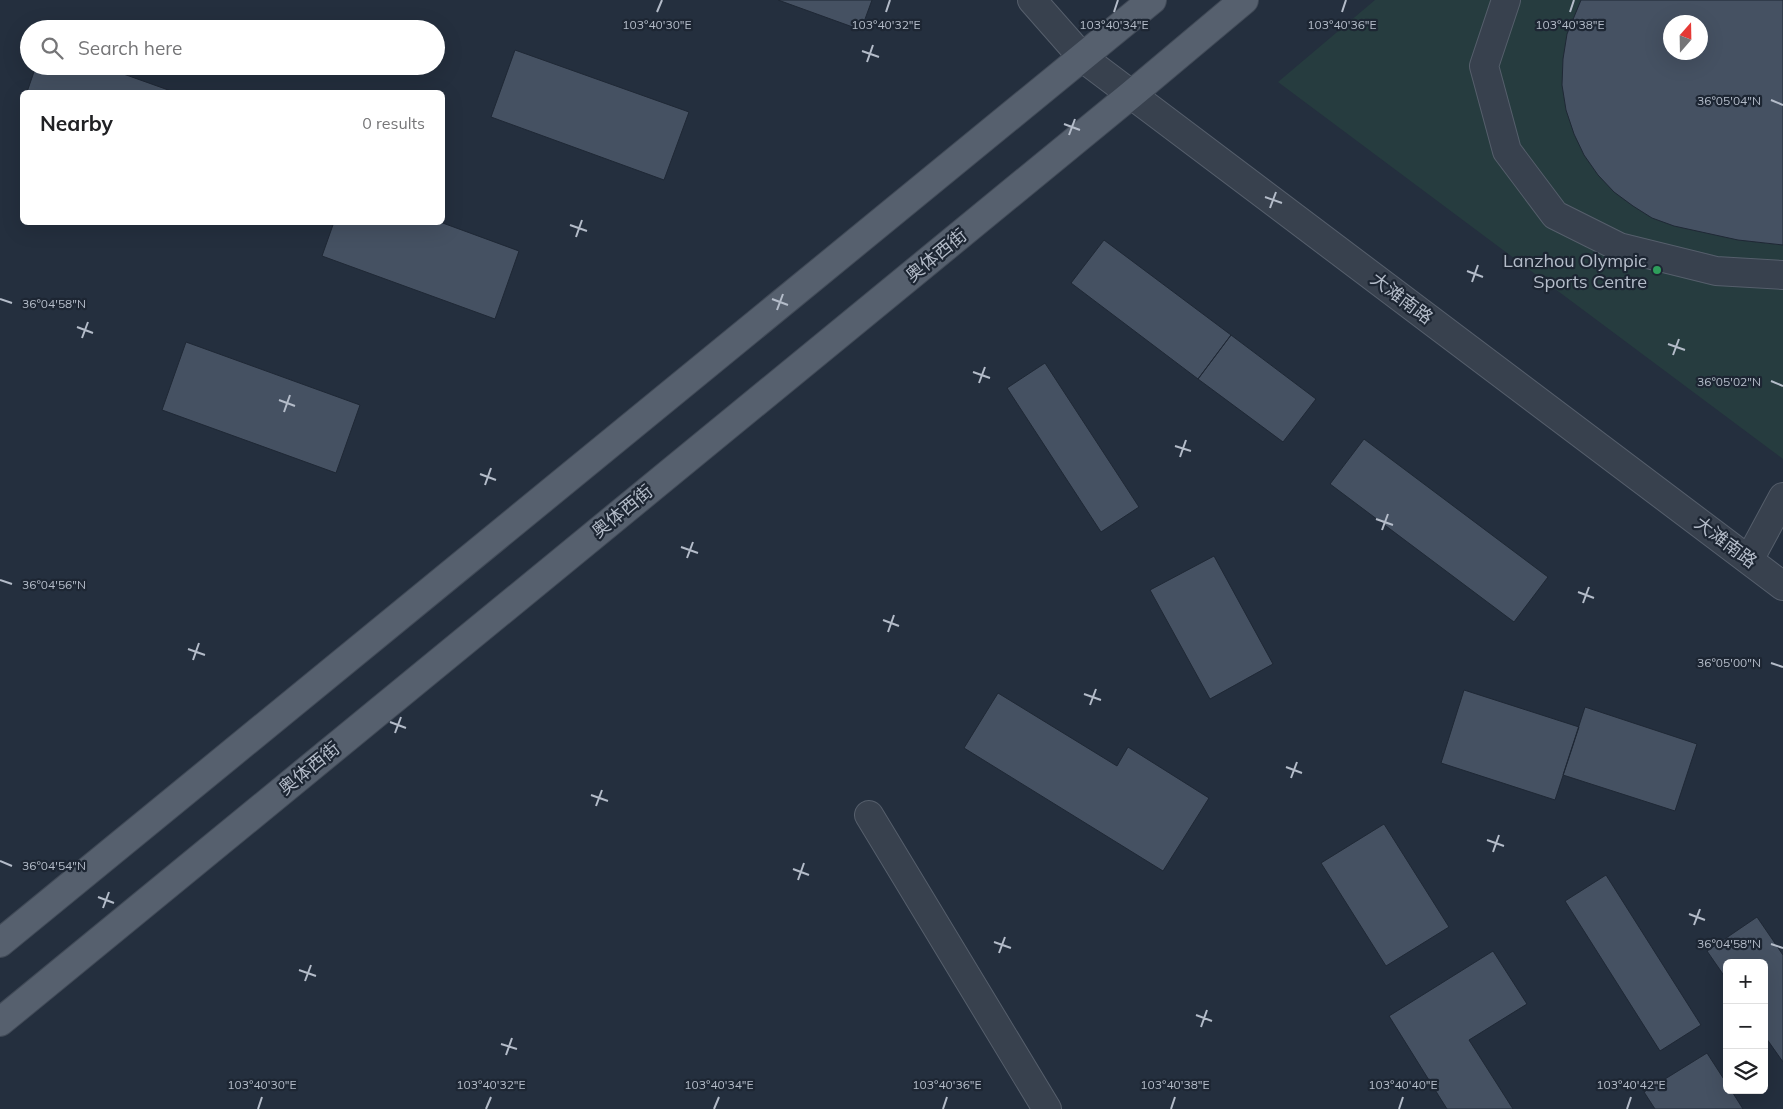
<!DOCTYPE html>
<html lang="en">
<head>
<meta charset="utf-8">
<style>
	body { margin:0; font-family:Mulish,"Noto Sans SC",sans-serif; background:#f6f6f6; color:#202124 }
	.controls { position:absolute; right:15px; bottom:15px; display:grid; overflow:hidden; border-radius:8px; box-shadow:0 5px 20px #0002 }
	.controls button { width:45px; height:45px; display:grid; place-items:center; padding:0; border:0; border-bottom:1px solid #e0e0e0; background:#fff; color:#202124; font:25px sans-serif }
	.compass { position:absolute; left:1663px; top:15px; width:45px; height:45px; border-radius:50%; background:#fff; box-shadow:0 5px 20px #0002; rotate:20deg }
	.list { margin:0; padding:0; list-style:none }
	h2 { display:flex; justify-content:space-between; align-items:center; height:65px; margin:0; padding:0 20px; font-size:21px }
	h2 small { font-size:16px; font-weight:400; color:#757577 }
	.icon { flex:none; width:28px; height:28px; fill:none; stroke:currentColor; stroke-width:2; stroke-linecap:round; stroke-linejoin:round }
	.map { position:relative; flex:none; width:1783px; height:1109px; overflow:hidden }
	.search { position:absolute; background:#fff; box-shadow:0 5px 20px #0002; left:20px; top:20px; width:425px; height:55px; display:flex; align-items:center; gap:12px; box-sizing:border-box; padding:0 18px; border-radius:28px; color:#757577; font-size:19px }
	.panel { position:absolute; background:#fff; box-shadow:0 5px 20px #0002; left:20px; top:90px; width:425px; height:135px; border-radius:8px }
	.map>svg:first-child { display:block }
	.green { fill:#263c3f; fill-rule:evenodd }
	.building { fill:#455162; stroke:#1f2835; fill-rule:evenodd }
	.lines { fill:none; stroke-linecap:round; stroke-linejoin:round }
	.minor-casing { stroke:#565f6c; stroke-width:30 }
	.major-casing { stroke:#414a57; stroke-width:30 }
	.minor { stroke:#38414e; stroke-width:28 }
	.major { stroke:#56606e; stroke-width:28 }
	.ticks { fill:none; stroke:#b4bcc9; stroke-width:2 }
	.leisure-dot { fill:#2e9e5b; stroke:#1d2633; stroke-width:2 }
	.labels { text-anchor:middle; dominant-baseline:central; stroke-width:4.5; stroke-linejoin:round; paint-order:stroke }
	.street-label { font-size:18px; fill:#b4bcc9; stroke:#1d2633 }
	.poi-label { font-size:18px; fill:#b4bcc9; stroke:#1d2633; text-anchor:end }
	.ticks-label { font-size:12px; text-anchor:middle; fill:#b4bcc9; stroke:#1d2633; stroke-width:4.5; stroke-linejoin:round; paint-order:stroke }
</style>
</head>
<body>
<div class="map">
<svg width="1783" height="1109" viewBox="0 0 1783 1109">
	<rect width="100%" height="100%" fill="#242f3e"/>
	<path class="green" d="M1375,0H1783V459L1278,82ZM1670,22H1700V52H1670Z"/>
	<path class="building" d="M778,0H872L861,30Z
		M1581,0H1783V245L1738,240L1674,226L1652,218L1633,206L1614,192L1598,175L1584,155L1574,134L1566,110L1562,85L1563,59L1567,34ZM1670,22H1700V52H1670Z
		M515,50L689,112L664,180L491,117Z
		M36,66H101L174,92H27Z
		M334,222H440L519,251L495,319L322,256Z
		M1104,240L1231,335L1198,379L1071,283Z
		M1231,335L1316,399L1283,442L1198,379Z
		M186,342L360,405L336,473L162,410Z
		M1045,363L1139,507L1101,532L1007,388Z
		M1364,439L1548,577L1514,622L1330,484Z
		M1214,556L1273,664L1210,699L1150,590Z
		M1464,690L1579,727L1555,800L1441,763Z
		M998,693L1117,766L1128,747L1209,798L1163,871L964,748Z
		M1585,707L1697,744L1675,811L1563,775Z
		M1384,824L1449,927L1386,966L1321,863Z
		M1606,875L1701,1025L1660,1051L1565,901Z
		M1757,917L1783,955V1062L1764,1035V963H1727V980L1707,951Z
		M1493,951L1527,1004L1469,1040L1513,1109H1447L1389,1016Z
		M1707,1053L1727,1084V1090H1731L1743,1109H1655L1644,1092Z"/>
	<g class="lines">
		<g class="minor-casing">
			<path id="minor" d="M1032,0L1083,58L1783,586
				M1506,0L1484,66L1507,151L1555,215L1619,247L1716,271L1783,275
				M1749,560L1783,497
				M869,815L1047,1109"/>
		</g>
		<g class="major-casing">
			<path id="major" d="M0,943L1152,0
				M0,1022L1132,94L1244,0"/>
		</g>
		<use href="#minor" class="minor"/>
		<use href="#major" class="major"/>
	</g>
	<path class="ticks" d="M657,12L662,0M886,12L890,0M1114,12L1118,0M1342,12L1346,0M1570,12L1574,0M862,51L879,57M867,62L873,45M1771,100L1783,105M1064,124L1080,130M1069,135L1075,119M1265,197L1282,203M1270,208L1276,192M570,225L587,231M576,237L582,220M1467,271L1483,277M1472,282L1478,265M0,299L12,303M772,299L788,305M777,310L783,294M77,327L93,333M82,338L88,322M1668,344L1685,350M1673,355L1679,339M973,372L990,378M1771,381L1783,386M979,383L985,367M279,400L295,406M284,412L290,395M1175,446L1191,451M1180,457L1186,440M480,474L496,480M485,485L491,468M1376,519L1393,525M1382,530L1388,514M681,547L698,553M687,558L693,542M0,580L12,584M1578,592L1594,598M1583,603L1589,587M883,620L899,626M888,632L894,615M188,649L205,655M193,660L199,643M1771,663L1783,667M1084,694L1101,700M1090,705L1096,689M390,722L406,728M395,733L401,717M1286,767L1302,773M1291,778L1297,762M591,795L608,801M596,806L602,790M1487,840L1504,846M1493,852L1499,835M0,861L12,866M793,869L809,875M798,880L804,863M98,897L114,903M103,908L109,892M1689,914L1705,920M1694,925L1700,909M994,942L1011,948M1771,944L1783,948M999,953L1005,937M299,970L316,976M305,981L311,965M1196,1015L1212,1021M1201,1027L1207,1010M501,1044L517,1049M506,1055L512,1038M258,1109L262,1097M486,1109L491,1097M714,1109L719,1097M943,1109L947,1097M1171,1109L1175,1097M1399,1109L1403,1097M1627,1109L1631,1097"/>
	<circle class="leisure-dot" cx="1657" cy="270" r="5"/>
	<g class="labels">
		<g class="street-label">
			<text transform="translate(936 255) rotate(-39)">奥体西街</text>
			<text transform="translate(1402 298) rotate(37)">大滩南路</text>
			<text transform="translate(622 511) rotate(-39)">奥体西街</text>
			<text transform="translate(1726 542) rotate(37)">大滩南路</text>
			<text transform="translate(309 768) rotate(-39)">奥体西街</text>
		</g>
		<g class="poi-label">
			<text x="1647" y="260">Lanzhou Olympic<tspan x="1647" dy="21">Sports Centre</tspan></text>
		</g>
	</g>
	<g class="ticks-label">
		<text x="657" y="29">103°40'30"E</text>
		<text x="886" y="29">103°40'32"E</text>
		<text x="1114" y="29">103°40'34"E</text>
		<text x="1342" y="29">103°40'36"E</text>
		<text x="1570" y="29">103°40'38"E</text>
		<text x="1729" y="105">36°05'04"N</text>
		<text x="54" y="308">36°04'58"N</text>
		<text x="1729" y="386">36°05'02"N</text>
		<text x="54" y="589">36°04'56"N</text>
		<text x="1729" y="667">36°05'00"N</text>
		<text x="54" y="870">36°04'54"N</text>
		<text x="1729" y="948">36°04'58"N</text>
		<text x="262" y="1089">103°40'30"E</text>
		<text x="491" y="1089">103°40'32"E</text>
		<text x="719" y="1089">103°40'34"E</text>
		<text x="947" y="1089">103°40'36"E</text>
		<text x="1175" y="1089">103°40'38"E</text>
		<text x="1403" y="1089">103°40'40"E</text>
		<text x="1631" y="1089">103°40'42"E</text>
	</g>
</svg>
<div class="controls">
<button>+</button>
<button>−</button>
<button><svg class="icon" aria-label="layers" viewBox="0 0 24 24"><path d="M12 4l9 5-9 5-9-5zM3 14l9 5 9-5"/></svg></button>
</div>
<svg class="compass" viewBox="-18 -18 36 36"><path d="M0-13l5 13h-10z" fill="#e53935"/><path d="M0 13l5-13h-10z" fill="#757577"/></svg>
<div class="search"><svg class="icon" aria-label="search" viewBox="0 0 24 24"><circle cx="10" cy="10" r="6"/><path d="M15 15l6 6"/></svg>Search here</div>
<section class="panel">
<h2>Nearby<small>0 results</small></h2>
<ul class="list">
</ul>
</section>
</div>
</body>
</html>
